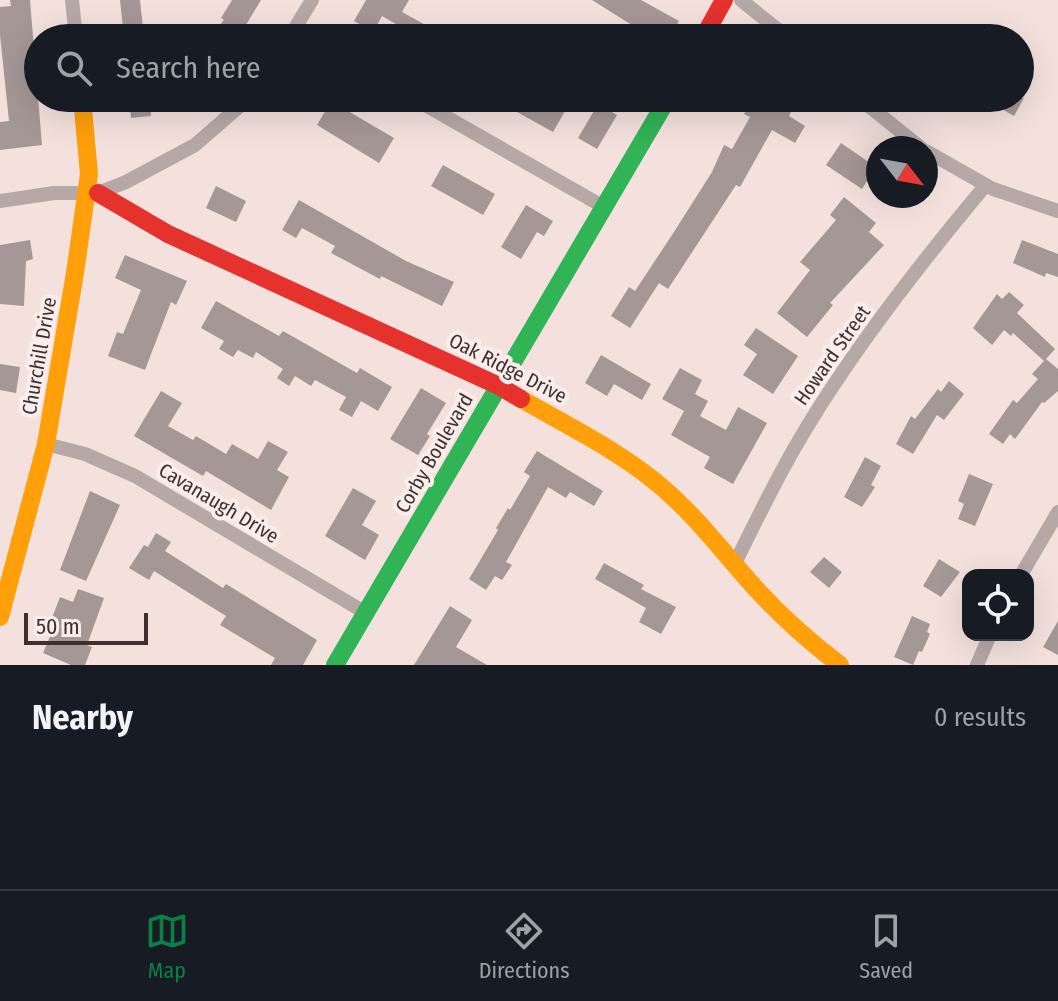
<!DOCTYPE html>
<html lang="en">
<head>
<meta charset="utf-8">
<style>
	body { margin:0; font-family:"Fira Sans Condensed",sans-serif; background:#20242c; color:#f1f3f6 }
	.controls { position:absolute; right:24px; bottom:24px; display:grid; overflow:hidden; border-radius:16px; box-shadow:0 8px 32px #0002 }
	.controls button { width:72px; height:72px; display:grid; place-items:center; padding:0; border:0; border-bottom:2px solid #363941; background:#171b24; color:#f1f3f6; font:40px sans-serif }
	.compass { position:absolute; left:866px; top:136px; width:72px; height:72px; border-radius:50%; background:#171b24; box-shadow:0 8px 32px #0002; rotate:121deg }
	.scale { position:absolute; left:24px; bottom:20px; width:124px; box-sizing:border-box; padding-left:8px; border:4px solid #3d312f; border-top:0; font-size:22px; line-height:28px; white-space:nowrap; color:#3d312f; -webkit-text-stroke:6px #faedeb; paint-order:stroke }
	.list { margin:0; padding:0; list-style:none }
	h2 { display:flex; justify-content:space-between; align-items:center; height:104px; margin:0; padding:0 32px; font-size:34px }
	h2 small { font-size:26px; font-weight:400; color:#9ea1a6 }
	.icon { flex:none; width:44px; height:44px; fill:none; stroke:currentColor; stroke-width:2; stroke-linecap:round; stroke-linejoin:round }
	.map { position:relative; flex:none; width:1058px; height:665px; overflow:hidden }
	.search { position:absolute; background:#171b24; box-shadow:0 8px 32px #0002; left:24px; right:24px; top:24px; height:88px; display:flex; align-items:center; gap:20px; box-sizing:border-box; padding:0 28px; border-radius:44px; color:#9ea1a6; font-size:30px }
	.sheet { height:224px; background:#171b24 }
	nav { display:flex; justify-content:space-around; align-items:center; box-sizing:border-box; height:112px; border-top:2px solid #363941; background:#171b24; font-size:22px; color:#9ea1a6 }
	nav a { display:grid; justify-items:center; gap:4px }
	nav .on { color:#0b8043 }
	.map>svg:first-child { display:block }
	.building { fill:#a59795 }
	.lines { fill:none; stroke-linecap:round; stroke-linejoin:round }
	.street { stroke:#b6a8a6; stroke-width:14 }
	.fast { stroke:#30b455; stroke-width:18 }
	.slow { stroke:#ff9f0a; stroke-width:18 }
	.jam { stroke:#e5322d; stroke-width:18 }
	.labels { text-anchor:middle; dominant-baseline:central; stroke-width:8; stroke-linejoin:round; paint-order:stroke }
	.street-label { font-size:20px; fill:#3d312f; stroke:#faedeb }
</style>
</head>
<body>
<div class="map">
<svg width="1058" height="665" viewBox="0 0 1058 665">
	<rect width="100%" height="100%" fill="#f4e1de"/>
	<path class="building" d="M10,0H30L42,145L0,150V122L9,121L0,35V7L11,6Z
		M120,0H140L144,38H124Z
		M232,0H261L238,38H208L224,20L221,18Z
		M366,0H409L402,12L449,38H410L413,34L382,16L373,32L354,21Z
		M592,0H641L679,21L669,38H639L643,32Z
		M129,98H150L151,116L131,118Z
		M515,98H553L568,106L553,132L510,108Z
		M754,98H767L791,112L789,116L805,126L795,143L772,130L740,187L736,185L668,289L659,283L630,328L611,316L629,287L635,291L672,235L712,172L724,145L732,149L750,117L744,114Z
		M982,98H1024L1014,116Z
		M331,101L394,138L379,163L317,125Z
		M598,104L617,115L597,149L578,138Z
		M841,143L876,167L862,189L826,165Z
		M443,165L495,194L483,215L431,186Z
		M216,186L246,201L236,222L206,208Z
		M844,197L876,223L869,232L884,245L830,303L833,305L807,337L777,313L810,270L800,262L836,220L830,215Z
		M299,200L406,261L454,282L442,306L381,276L380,279L331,253L335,246L302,228L296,238L282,230Z
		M526,205L553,221L544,236L537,232L521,259L501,247Z
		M30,240L33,259L26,261L24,306L0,304V245Z
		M1022,240L1058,254V277L1046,273L1045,277L1013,263Z
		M125,255L187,281L176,305L171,302L145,370L108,356L117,332L123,334L141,290L115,278Z
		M1009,292L1024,305L1017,313L1055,349L1046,359L1058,369V391L1044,403L1042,402L1015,439L1010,434L1003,444L989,434L1013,400L1017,403L1038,379L1032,374L1044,361L1013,333L1011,336L1004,330L992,345L973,328L997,294L1002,299Z
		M216,301L279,336L283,331L357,373L360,368L392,387L378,411L361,401L352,417L339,410L346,397L315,380L311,386L295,376L289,386L277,378L283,369L256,352L253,358L238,350L233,357L219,349L224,341L201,328Z
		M756,328L798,356L773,394L743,375L757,354L744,345Z
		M601,355L651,384L642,400L614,384L607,396L585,383Z
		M0,364L20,367L16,393L0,390Z
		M680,368L702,380L695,394L708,401L700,416L726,430L738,407L767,423L733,484L704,468L710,457L671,435L684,411L662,399Z
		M949,381L964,394L944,420L937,415L913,454L896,444L911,416L915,419L938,389L941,392Z
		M421,388L446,403L427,434L430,436L418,455L390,439Z
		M161,391L182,403L168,426L193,440L196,436L226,454L232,444L258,459L268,441L288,452L277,470L289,477L271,510L206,471L203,476L134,436Z
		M537,451L603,491L594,506L570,492L566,498L548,487L506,562L512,565L502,580L495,576L486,590L469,579L498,530L496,528L508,508L510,510L530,476L524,472Z
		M865,457L881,466L871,485L875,487L862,507L844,497Z
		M969,474L993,484L975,526L958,519L964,504L958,501Z
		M353,488L376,501L362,525L379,535L365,560L325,536Z
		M90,491L120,505L86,581L60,570Z
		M156,533L171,542L165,551L223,588L226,584L317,640L303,665H271L275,658L220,625L226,616L154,571L149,580L129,568L144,545L148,547Z
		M824,557L842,572L829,588L810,572Z
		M939,559L960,572L941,597L923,586Z
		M604,563L644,585L641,589L676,607L661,634L639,622L646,608L595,579Z
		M78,589L104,598L87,645L92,647L85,665H71L43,653L57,620L52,618L60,597L73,602Z
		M450,606L472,620L456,647L487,665H414Z
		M912,616L930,624L927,632L930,634L922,652L919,651L913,665L894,657Z
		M1058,621V655L1043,647Z"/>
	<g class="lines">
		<path class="street" d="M72,0L76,38
			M741,0L788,38
			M296,27L314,38
			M289,38L312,0
			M413,98L604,207
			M859,98L921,148
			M926,151L993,189L1058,211
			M0,201L54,193H98L126,182L195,145L249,98
			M46,444L85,454L135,476L366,613
			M735,563C759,515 782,467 810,422C861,339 923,260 985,186
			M1021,575L1058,512
			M977,665L990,635"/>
		<path class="fast" d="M335,665L668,98"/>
		<path class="slow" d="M521,399C565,424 613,448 652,479C694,512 723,553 758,591C784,619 810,642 840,665
			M0,617L46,444L75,273L89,174L82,98"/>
		<path class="jam" d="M703,38L724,0
			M98,193L168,234L499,386L521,399"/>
	</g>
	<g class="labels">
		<g class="street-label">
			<text transform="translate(832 355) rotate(-55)">Howard Street</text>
			<text transform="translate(39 356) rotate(-80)">Churchill Drive</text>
			<text transform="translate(508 368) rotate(27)">Oak Ridge Drive</text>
			<text transform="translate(434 453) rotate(-60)">Corby Boulevard</text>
			<text transform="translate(219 503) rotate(31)">Cavanaugh Drive</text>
		</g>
	</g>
</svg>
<div class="controls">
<button><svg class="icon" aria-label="locate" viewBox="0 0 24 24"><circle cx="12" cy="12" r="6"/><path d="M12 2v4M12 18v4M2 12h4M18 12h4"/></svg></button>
</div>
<svg class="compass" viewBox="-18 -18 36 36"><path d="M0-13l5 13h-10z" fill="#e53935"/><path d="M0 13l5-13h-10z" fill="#9ea1a6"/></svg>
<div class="scale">50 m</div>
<div class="search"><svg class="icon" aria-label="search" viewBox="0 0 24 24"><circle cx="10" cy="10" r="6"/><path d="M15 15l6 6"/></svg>Search here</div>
</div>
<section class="sheet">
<h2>Nearby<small>0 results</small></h2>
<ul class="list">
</ul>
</section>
<nav>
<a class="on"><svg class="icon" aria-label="map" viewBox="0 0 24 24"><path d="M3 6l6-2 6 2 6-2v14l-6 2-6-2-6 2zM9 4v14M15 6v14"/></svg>Map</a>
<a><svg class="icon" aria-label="directions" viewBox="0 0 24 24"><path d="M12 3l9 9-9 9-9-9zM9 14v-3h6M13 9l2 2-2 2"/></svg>Directions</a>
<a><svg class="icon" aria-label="saved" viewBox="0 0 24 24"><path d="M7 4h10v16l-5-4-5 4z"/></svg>Saved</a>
</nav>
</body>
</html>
